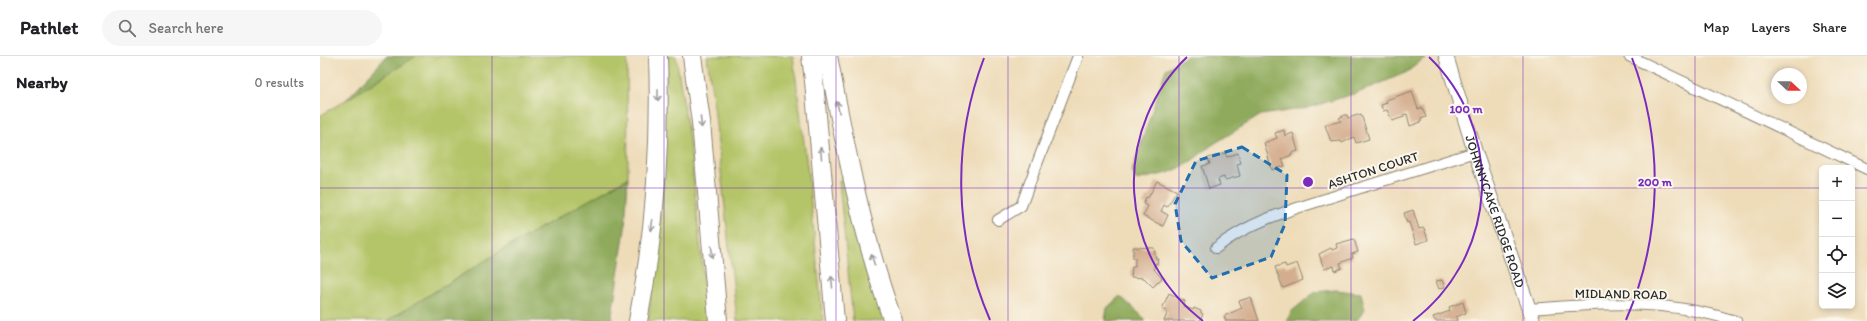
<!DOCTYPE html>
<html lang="en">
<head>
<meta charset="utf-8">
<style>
	body { margin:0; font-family:Itim,sans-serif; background:#f6f6f6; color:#202124 }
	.controls { position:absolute; right:12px; bottom:12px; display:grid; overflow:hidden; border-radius:6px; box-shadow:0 2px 6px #0003 }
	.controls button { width:36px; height:36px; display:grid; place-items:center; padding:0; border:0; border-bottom:1px solid #e0e0e0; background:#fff; color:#202124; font:20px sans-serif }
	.compass { position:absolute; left:1451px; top:12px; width:36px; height:36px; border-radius:50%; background:#fff; box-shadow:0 2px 6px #0003; rotate:112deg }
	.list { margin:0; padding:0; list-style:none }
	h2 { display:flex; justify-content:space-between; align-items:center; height:52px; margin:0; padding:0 16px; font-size:17px }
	h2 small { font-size:13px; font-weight:400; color:#757577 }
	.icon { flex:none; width:22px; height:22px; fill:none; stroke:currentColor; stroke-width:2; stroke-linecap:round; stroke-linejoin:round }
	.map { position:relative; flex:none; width:1547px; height:265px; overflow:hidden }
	header { display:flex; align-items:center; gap:24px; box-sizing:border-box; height:56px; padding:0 20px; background:#fff; border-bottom:1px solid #e0e0e0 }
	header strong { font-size:19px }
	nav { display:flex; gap:22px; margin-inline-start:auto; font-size:14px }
	.search { width:280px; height:36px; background:#f6f6f6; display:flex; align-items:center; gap:10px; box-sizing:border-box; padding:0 14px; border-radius:22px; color:#757577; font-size:15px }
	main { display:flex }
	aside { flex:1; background:#fff }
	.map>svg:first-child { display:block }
	.green { fill:#b4c467; stroke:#707849 }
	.forest { fill:#8faa5c; stroke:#5d6a44 }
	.building { fill:#d4ad8e }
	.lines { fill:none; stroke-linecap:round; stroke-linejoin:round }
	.minor-casing { stroke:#8c8472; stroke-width:12 }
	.secondary-casing { stroke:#8c8472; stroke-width:16 }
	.motorway-casing { stroke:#8c8472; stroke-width:20 }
	.minor { stroke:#fff; stroke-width:10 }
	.secondary { stroke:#fff; stroke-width:14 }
	.motorway { stroke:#fff; stroke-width:18 }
	.oneway { stroke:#a0a0a0 }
	.marked { fill:#1f6fb2; fill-opacity:0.2; stroke:#1f6fb2; stroke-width:3; stroke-dasharray:8 5; stroke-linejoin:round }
	.grid { fill:none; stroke:#7b2cbf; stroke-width:1; stroke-opacity:0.55 }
	.ring { fill:none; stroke:#7b2cbf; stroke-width:2 }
	.labels { text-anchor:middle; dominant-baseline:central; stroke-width:4; stroke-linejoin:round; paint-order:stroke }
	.street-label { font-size:13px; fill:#2b2b2b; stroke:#fbf7ec }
	.centre { fill:#7b2cbf; stroke:#fbf7ec; stroke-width:2 }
	.ring-label { font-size:12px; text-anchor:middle; font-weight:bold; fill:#7b2cbf; stroke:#fbf7ec; stroke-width:4; stroke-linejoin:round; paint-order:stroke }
</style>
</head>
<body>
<header>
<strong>Pathlet</strong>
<div class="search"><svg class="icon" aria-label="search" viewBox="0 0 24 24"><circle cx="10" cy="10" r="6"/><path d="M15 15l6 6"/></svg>Search here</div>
<nav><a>Map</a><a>Layers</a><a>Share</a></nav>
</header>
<main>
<aside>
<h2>Nearby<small>0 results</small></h2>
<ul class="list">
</ul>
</aside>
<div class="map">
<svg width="1547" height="265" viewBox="0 0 1547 265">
	<rect width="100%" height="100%" fill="#fbf7ec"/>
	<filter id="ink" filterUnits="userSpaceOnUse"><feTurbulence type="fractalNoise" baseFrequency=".025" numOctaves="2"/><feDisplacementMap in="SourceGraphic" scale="8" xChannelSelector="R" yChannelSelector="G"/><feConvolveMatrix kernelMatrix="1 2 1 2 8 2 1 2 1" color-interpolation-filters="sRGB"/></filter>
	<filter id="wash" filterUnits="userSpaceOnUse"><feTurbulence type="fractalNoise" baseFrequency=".012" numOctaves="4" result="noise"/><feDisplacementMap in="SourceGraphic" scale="16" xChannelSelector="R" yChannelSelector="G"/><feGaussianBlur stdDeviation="0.9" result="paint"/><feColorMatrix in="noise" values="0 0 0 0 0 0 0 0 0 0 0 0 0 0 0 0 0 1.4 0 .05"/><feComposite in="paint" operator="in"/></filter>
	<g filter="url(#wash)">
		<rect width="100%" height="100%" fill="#eedcb9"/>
		<path class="green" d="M96,0H307L308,122L194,187L67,265H0V60Z
			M347,0H356L370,89L388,265H328L338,183Z
			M387,0H473L488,118L503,265H417L394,50Z
			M524,124L544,205L564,265H533L519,125Z"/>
		<path class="forest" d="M67,0H96L26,44Z
			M867,0H1107L1087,16L1040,36L987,52L941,59L892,89L866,109L848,117L816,124L812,115L846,13Z
			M308,122L305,173L291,265H67L194,187Z
			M1016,234L1041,237L1045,254L1036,265H967L971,256L995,236Z
			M800,240L825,263L826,265H785L787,252Z"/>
		<g id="blocks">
			<path class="building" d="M1092,35L1098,53L1102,52L1106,61L1101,63V66L1090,70L1087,58L1083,59L1084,61L1072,65L1067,54L1063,55L1061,49L1067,47L1066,44Z
				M1041,58L1049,83L1036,87L1034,81L1022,87L1021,85L1011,86L1005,69L1021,65L1019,62L1025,59H1027L1028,62Z
				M964,74L965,80L973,77L978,95L972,97V99L962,103L965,110L952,114L944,87L957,82L955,77Z
				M905,97L907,101L918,97L921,107L917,108L920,120L905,124L904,121L898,123L900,129L889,133L882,110L890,108L888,102Z
				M837,125L857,135L847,151L844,149L841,155L848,159L843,170L823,160L828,150L823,148L826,141L828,142Z
				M1093,154L1099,173L1104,172L1108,184L1096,188L1089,166L1087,167L1084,157Z
				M1034,183L1038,196L1032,198L1033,202L1020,207L1022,212L1015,215L1014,210L1004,213L999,198L1011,192L1012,194L1017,192L1016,188Z
				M813,191L834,192L836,203H838L837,208H834V213L842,222L833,231L824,222L811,221L812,211H815V202H813Z
				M977,207L983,224L963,232L955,211L965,208L966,211Z
				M1122,224L1125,231L1119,233L1116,225Z
				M849,237L865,245L863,250L873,254L874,252L881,255V257L883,258L880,265H844L848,255L842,253Z
				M931,241L939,265H906L904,260L922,252L919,245Z
				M1143,246L1146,257L1136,261L1137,265H1115L1113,261L1130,255L1129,251Z"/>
		</g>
	</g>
	<g filter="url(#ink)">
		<use href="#blocks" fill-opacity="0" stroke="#8c8472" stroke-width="1"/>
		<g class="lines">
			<g class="minor-casing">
				<path id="minor" d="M1309,0L1547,113
					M678,164L701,150L758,0
					M896,192C932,163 978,152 1021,138C1066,124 1110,110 1155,96
					M1209,253C1253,250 1297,246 1341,250C1366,252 1392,258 1416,265"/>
			</g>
			<g class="secondary-casing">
				<g id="secondary">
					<path id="s1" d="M1126,0L1155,96L1213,265"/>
				</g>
			</g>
			<g class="motorway-casing">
				<path id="motorway" d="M372,0L381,66L398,265
					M491,0L494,25L515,265
					M508,0C525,90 542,179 573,265
					M318,265C335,178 341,89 338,0"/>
			</g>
			<use href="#minor" class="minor"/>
			<use href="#secondary" class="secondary"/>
			<use href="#motorway" class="motorway"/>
		</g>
		<defs><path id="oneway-shaft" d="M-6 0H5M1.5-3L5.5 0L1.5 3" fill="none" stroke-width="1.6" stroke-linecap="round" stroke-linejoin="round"/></defs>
		<g class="oneway">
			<use href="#oneway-shaft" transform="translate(338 39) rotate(90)"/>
			<use href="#oneway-shaft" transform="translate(518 51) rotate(-101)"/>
			<use href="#oneway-shaft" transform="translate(381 66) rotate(84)"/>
			<use href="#oneway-shaft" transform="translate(501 97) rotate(-95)"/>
			<use href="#oneway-shaft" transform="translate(332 169) rotate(96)"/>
			<use href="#oneway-shaft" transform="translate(392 196) rotate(85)"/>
			<use href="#oneway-shaft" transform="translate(553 204) rotate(-107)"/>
			<use href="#oneway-shaft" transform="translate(512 226) rotate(-95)"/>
		</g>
	</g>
	<path class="marked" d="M922,91L967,119L965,168L951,201L892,222L861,185L855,148L876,105Z"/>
	<path class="grid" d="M172,0V265M344,0V265M516,0V265M688,0V265M859,0V265M1031,0V265M1203,0V265M1375,0V265M0,132H1502M1532,132H1547"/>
	<g class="ring">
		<path d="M883 265A174 174 0 0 1 867 1M1109 1A174 174 0 0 1 1093 265"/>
		<path d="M670 264A347 347 0 0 1 664 2M1312 2A347 347 0 0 1 1306 264"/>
	</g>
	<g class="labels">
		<g class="street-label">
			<text transform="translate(1053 114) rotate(-18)">ASHTON COURT</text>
			<text stroke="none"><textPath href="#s1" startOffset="163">JOHNNYCAKE RIDGE ROAD</textPath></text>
			<text transform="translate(1301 238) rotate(1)">MIDLAND ROAD</text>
		</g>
	</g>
	<circle cx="988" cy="126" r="6" class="centre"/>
	<g class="ring-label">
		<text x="1146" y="57">100 m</text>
		<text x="1335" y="130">200 m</text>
	</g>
</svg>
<div class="controls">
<button>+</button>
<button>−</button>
<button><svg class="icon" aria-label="locate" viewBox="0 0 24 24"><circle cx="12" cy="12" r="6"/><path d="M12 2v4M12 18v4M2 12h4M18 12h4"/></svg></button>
<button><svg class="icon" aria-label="layers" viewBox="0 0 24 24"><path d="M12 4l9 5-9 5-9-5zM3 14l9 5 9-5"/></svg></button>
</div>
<svg class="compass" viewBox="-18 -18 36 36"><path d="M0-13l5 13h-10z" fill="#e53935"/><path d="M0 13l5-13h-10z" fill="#757577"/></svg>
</div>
</main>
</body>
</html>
